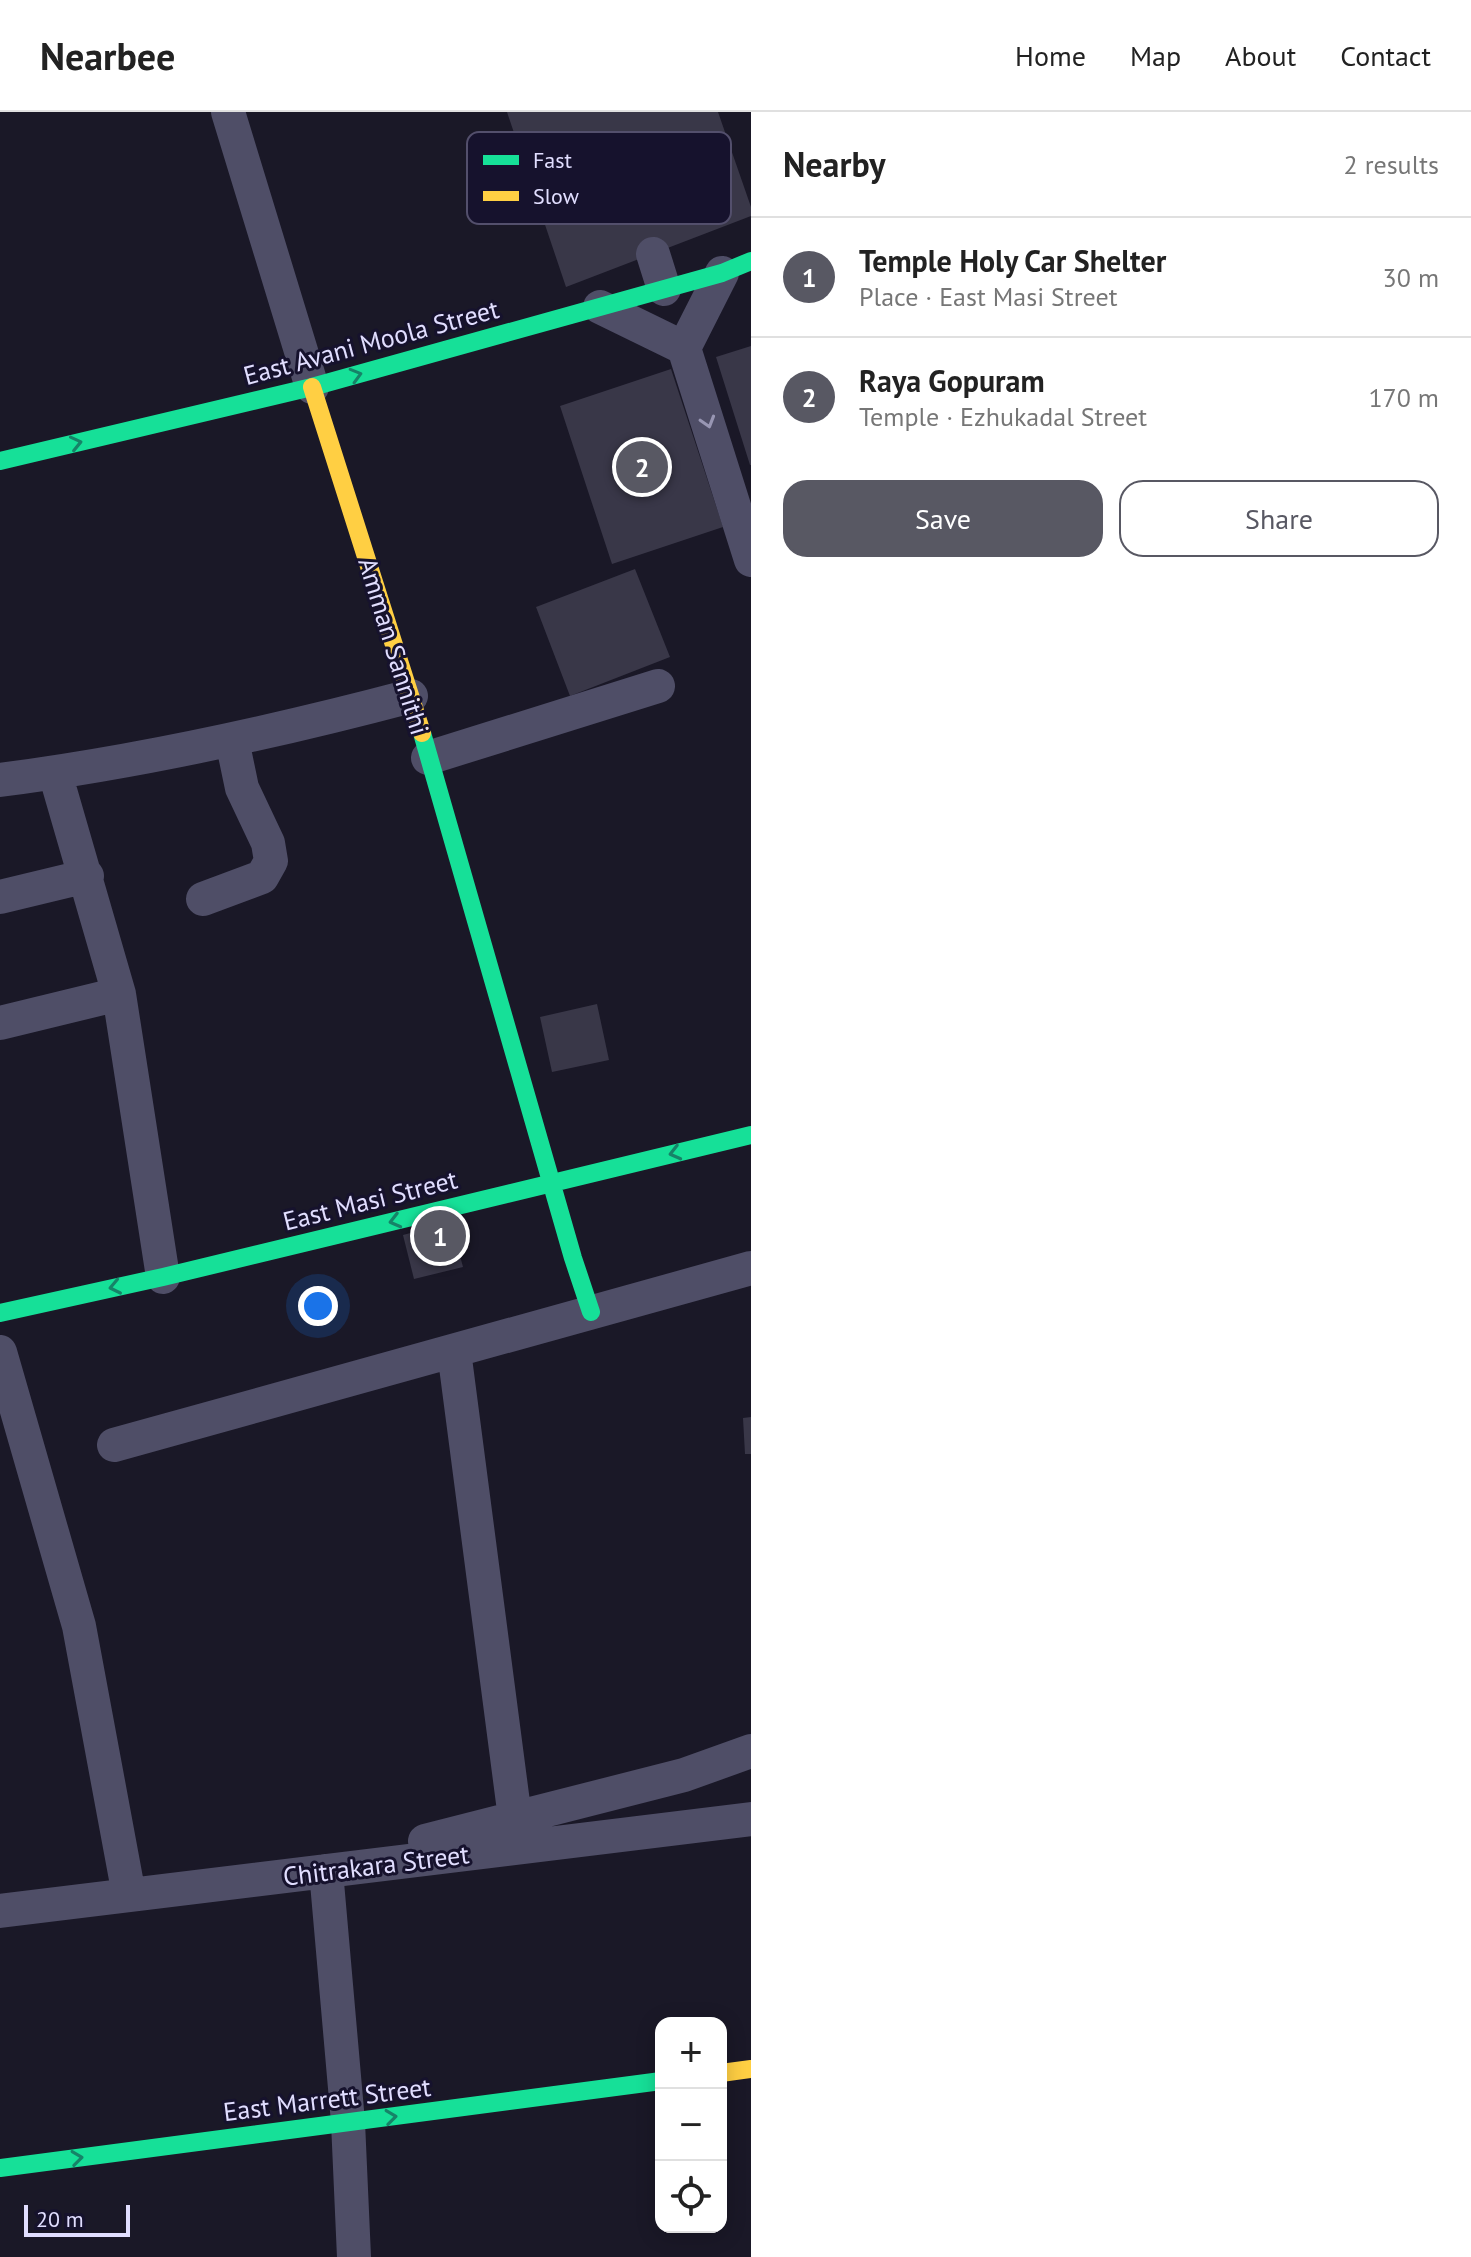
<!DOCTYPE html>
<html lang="en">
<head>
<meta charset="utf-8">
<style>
	body { margin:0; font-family:"PT Sans",sans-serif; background:#f2f2f2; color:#222 }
	.controls { position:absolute; right:24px; bottom:24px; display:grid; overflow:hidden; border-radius:16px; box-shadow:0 4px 20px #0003 }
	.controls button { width:72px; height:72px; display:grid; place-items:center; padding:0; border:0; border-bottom:2px solid #e0e0e0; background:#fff; color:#222; font:40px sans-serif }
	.scale { position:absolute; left:24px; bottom:20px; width:106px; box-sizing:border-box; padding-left:8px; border:4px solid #e1deff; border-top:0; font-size:22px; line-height:28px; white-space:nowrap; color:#e1deff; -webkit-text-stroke:6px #16122d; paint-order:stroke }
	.you { position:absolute; left:318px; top:1194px; width:28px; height:28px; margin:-20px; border:6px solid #fff; border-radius:50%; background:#1a73e8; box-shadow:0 0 0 12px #1a73e833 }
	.badge { display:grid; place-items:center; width:52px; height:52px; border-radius:50%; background:#585863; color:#fff; font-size:26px; font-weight:700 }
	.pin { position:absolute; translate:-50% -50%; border:4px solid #fff; box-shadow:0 2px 8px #0006 }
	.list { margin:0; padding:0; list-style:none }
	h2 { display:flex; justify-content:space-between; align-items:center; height:104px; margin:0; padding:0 32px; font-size:34px }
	h2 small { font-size:26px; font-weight:400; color:#767676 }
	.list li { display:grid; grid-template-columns:52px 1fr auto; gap:24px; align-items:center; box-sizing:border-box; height:120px; padding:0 32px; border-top:2px solid #e0e0e0 }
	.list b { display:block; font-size:30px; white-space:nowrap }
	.list p { margin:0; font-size:26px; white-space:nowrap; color:#767676 }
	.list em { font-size:26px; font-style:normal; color:#767676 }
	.actions { display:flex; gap:16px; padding:24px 32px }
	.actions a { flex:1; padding:18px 0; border:2px solid #585863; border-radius:24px; text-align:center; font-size:28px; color:#585863 }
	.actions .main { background:#585863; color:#fff }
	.icon { flex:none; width:44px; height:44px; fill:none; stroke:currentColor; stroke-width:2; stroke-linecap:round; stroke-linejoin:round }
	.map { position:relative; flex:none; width:751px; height:2145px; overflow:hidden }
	header { display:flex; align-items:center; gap:48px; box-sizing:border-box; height:112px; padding:0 40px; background:#fff; border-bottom:2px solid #e0e0e0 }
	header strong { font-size:38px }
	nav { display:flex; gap:44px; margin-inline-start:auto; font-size:28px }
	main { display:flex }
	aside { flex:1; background:#fff }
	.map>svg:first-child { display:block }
	.building { fill:#393748 }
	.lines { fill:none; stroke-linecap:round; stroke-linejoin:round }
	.street { stroke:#4f4e67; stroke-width:34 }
	.fast { stroke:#16e098; stroke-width:18 }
	.slow { stroke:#ffcf43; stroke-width:18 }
	.oneway { stroke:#168368 }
	.oneway2 { stroke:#9896b3 }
	.labels { text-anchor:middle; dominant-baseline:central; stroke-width:6; stroke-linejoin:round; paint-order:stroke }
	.street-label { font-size:26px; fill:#e1deff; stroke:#16122d }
	.key { fill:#16122d; stroke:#534f6c; stroke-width:2 }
	.key-label { font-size:22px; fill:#e1deff }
</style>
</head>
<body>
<header>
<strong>Nearbee</strong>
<nav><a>Home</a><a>Map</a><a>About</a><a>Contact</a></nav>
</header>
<main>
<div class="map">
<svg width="751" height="2145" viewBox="0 0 751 2145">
	<rect width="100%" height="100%" fill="#1a1827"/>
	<path class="building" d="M507,0H718L751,95V104L566,175Z
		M751,234V353H750L716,245Z
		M671,257L723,415L612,452L560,294Z
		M635,457L670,545L570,584L536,495Z
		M597,892L609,948L552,960L540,905Z
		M451,1110L463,1155L414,1167L403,1123Z
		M751,1305V1342H745L743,1306Z"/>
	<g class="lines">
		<path class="street" d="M228,0L312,275
			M653,142L664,177
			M600,195L684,236L722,161
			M684,236L751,448
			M428,646L658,574
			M55,661L119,882L163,1165
			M0,668C139,650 275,620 411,584
			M0,785L87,764
			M203,787L262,765L271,749L268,731L242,676L232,628
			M0,911L119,882
			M454,1239L515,1706
			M0,1240L79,1514L129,1783
			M114,1333L751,1156
			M425,1729L684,1663L751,1639
			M326,1759L348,2010L354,2145
			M0,1799L751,1707"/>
		<path class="fast" d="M0,349L312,275L722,161L751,149
			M422,621L573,1146L591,1200
			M0,1201L163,1165L751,1023
			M0,2056L661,1969"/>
		<path class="slow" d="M312,275L422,621
			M721,1961L751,1957"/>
	</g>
	<defs><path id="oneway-chevron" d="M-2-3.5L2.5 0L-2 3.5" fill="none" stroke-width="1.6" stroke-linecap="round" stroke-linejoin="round" transform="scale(2)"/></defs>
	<g class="oneway">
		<use href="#oneway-chevron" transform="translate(356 263) rotate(-16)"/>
		<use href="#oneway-chevron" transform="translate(76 331) rotate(-13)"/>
		<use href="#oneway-chevron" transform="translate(675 1041) rotate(166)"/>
		<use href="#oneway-chevron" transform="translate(395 1109) rotate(166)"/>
		<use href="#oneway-chevron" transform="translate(115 1175) rotate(168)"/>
		<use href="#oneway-chevron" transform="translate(391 2005) rotate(-7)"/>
		<use href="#oneway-chevron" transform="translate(77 2046) rotate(-7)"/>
	</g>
	<use class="oneway2" href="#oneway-chevron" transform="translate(708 310) rotate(73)"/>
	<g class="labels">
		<g class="street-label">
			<text transform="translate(371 230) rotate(-15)">East Avani Moola Street</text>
			<text transform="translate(394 534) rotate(73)">Amman Sannithi</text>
			<text transform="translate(370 1088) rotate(-14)">East Masi Street</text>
			<text transform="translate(376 1753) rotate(-7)">Chitrakara Street</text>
			<text transform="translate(327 1987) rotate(-7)">East Marrett Street</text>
		</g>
	</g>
	<rect x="467" y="20" width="264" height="92" rx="12" class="key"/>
	<rect x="483" y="43" width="36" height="10" fill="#16e098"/>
	<rect x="483" y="79" width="36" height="10" fill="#ffcf43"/>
	<g class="key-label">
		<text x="533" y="56">Fast</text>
		<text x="533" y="92">Slow</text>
	</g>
</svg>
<div class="controls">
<button>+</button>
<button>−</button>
<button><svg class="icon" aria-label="locate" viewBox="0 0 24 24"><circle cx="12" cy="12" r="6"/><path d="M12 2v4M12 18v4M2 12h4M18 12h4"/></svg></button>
</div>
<div class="scale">20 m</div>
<div class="you"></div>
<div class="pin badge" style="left:440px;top:1124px">1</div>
<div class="pin badge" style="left:642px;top:355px">2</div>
</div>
<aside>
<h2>Nearby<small>2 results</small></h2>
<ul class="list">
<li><span class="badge">1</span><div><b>Temple Holy Car Shelter</b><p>Place · East Masi Street</p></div><em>30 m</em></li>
<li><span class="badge">2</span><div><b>Raya Gopuram</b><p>Temple · Ezhukadal Street</p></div><em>170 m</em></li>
</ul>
<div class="actions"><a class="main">Save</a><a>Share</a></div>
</aside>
</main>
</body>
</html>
